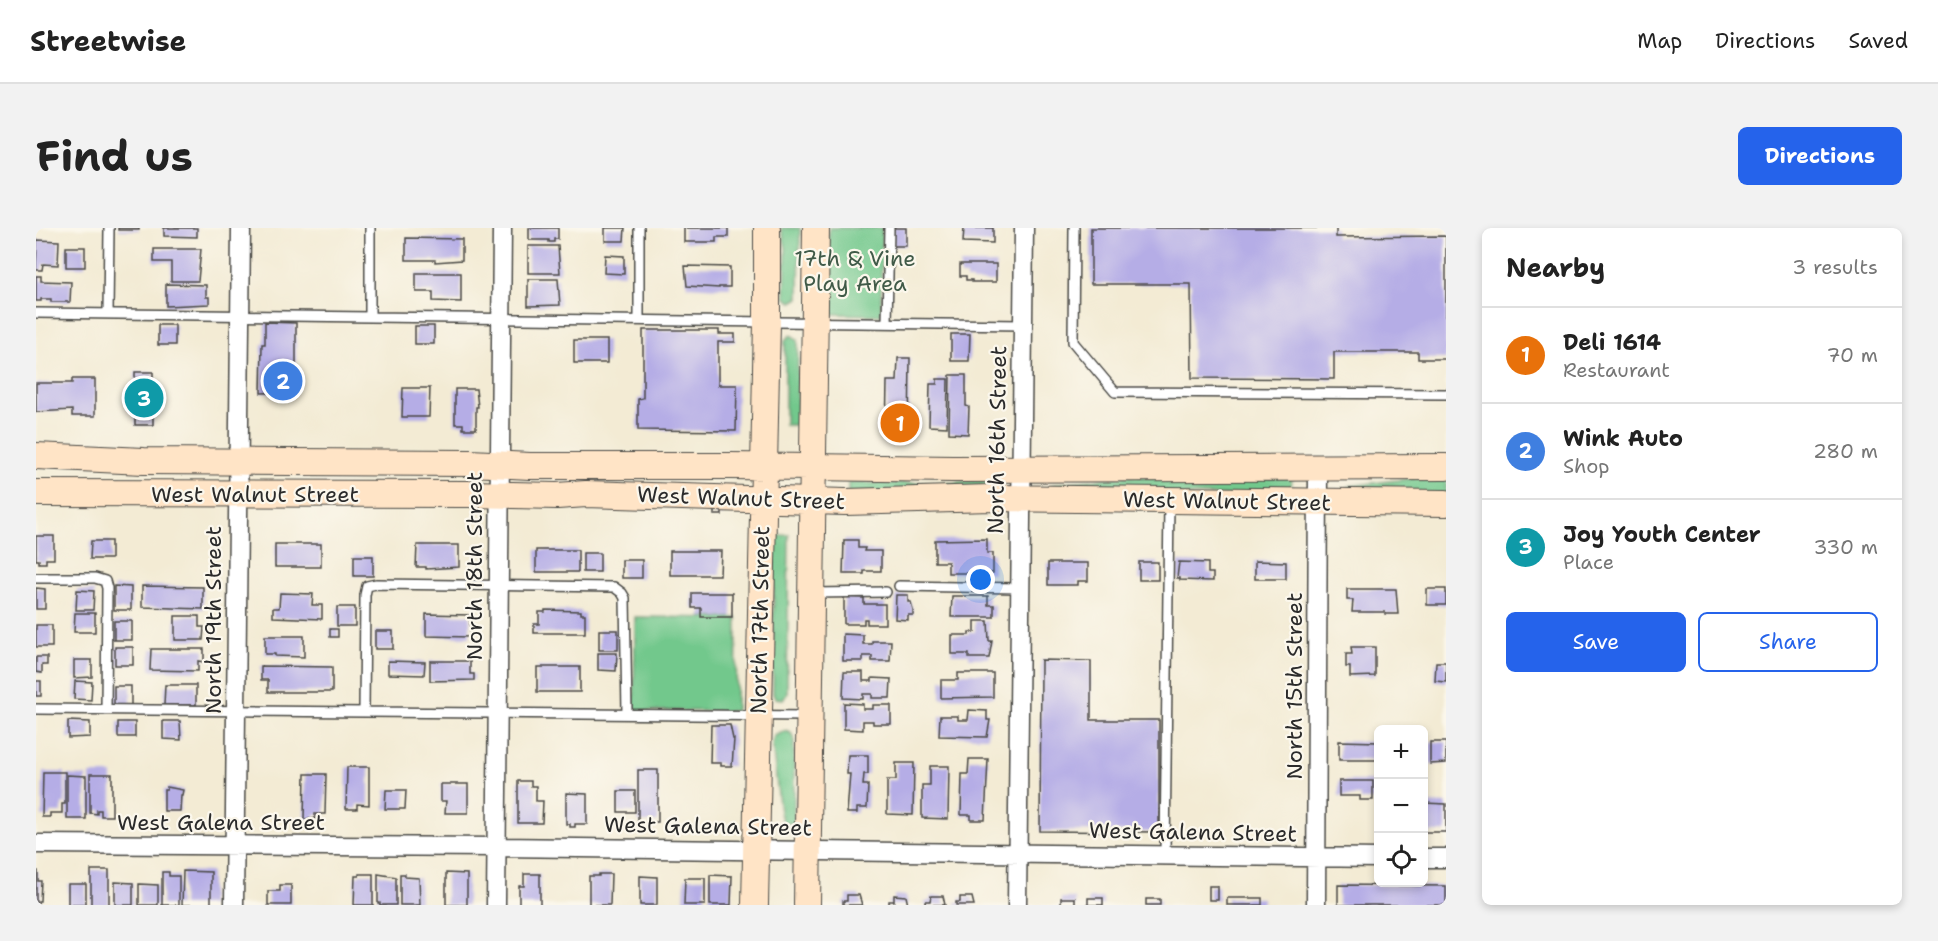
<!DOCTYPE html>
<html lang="en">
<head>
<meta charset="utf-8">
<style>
	body { margin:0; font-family:"Shantell Sans",sans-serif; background:#f2f2f2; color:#222 }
	.controls { position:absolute; right:18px; bottom:18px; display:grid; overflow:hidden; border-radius:9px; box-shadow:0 3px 9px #0003 }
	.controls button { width:54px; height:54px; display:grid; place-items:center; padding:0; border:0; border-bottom:2px solid #e0e0e0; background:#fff; color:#222; font:30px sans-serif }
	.you { position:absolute; left:945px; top:352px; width:21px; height:21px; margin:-15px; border:4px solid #fff; border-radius:50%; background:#1a73e8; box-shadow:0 0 0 9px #1a73e833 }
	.badge { display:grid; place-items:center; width:39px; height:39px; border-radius:50%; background:#2563eb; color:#fff; font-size:20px; font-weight:700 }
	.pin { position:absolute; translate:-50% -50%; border:3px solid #fff; box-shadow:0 2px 6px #0006 }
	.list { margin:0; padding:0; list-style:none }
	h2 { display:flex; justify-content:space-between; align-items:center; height:78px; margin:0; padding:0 24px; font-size:26px }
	h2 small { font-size:20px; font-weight:400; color:#767676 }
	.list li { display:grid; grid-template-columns:39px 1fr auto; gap:18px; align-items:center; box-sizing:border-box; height:96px; padding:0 24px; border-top:2px solid #e0e0e0 }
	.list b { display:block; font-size:22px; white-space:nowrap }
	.list p { margin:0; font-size:20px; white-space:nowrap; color:#767676 }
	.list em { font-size:20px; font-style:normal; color:#767676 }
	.actions { display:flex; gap:12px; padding:18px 24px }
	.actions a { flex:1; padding:14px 0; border:2px solid #2563eb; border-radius:9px; text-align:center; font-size:21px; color:#2563eb }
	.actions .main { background:#2563eb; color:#fff }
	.icon { flex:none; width:33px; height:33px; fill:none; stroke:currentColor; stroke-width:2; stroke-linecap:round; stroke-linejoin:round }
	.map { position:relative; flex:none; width:1410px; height:677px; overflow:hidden; border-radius:9px }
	header { display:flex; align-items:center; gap:36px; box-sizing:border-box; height:84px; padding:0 30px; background:#fff; border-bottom:2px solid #e0e0e0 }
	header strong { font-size:28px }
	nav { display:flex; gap:33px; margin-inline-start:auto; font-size:21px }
	.intro { display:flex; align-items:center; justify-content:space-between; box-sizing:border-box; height:144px; padding:0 36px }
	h1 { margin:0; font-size:42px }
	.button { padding:15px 27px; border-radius:9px; background:#2563eb; color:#fff; font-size:21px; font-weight:700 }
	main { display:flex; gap:36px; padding:0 36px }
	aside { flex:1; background:#fff; border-radius:9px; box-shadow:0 3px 9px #0003 }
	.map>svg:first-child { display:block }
	.green { fill:#72c88c; stroke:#4e7a5c; stroke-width:1.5 }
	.building { fill:#b5ade6 }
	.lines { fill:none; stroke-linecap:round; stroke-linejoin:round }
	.service-casing { stroke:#494844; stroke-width:12 }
	.minor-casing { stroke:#494844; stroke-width:21 }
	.secondary-casing { stroke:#494844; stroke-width:28 }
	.service { stroke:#fff; stroke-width:9 }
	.minor { stroke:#fff; stroke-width:18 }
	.secondary { stroke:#ffe4c6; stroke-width:26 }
	.labels { text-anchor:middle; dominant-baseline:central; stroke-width:4.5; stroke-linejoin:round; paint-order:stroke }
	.park-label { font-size:22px; fill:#405a48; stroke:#fbf7ec }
	.street-label { font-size:22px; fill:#2b2b2b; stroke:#fbf7ec }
</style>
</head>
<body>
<header>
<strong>Streetwise</strong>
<nav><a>Map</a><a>Directions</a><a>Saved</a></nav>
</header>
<div class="intro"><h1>Find us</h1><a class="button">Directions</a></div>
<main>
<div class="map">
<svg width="1410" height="677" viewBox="0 0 1410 677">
	<rect width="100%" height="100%" fill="#fbf7ec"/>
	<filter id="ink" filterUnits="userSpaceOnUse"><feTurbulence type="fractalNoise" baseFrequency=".0167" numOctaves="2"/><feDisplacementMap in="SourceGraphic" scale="12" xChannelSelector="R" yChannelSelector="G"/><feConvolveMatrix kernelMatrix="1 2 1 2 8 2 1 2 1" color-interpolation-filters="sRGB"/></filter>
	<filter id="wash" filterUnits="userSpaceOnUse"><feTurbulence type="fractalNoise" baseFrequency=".008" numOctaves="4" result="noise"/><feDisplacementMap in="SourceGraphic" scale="24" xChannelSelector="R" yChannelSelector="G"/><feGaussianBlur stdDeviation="1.35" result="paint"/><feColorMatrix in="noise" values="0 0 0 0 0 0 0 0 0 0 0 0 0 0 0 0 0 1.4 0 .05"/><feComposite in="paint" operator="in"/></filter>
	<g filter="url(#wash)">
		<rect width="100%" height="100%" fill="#f3ebd4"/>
		<path class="green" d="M745,0H764L763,70L756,74L749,69L750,20Z
			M793,0H846L845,87L792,86Z
			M755,107L762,112L761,197H749V112Z
			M1089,248L1255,250V268L1016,266V257L1025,255Z
			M1388,249H1410V268H1312V258Z
			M952,250V257L876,265H812V255H916Z
			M753,307L751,465L747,471L739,470L737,466L738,308Z
			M599,389L701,390L700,483H598Z
			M749,503L755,505L758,511V595H747L744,584L736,515L738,508Z"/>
		<g id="blocks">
			<path class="building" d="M82,0H103V2H82Z
				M128,0H161V9L128,8Z
				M493,0H522V11H518V14H513V12H493Z
				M569,0H589L588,13H569Z
				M648,0H692V9H680V14H648Z
				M857,0H870V18H857Z
				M928,0H957V15L927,14Z
				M1055,0H1300V9L1410,8V131H1382V124H1298V151L1156,150L1155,56H1055Z
				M370,10L426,11V32L399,34V32H370Z
				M1,12L23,13L22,37L7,36L6,42H0Z
				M492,18H522L524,45H492Z
				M30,19H49V39H30Z
				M118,21H165L162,53H135V34H118Z
				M569,27L588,28V46L568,45Z
				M924,36H960V54H936V52H930V48H924Z
				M649,38L694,39V59H683V60L651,58Z
				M380,45H425V74L397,73V64H380Z
				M0,48H5V53L35,54L34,74H15V71H5V73H0Z
				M492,51H522L524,77L492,78Z
				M130,56L170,57V69H173V76L130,78Z
				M229,94L260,95V164L225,165L226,116H229Z
				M122,97H139V117H122Z
				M379,98H398V116H379Z
				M607,102H683V106H699V114H682V157H701L700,203L602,202V171L607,170Z
				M915,106H934L933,133H915Z
				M538,112H571V135H538Z
				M862,130H874L873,205H850L851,153H861Z
				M99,144H117V197H99Z
				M914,147H930V178L933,179L932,206L913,205Z
				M36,151H59V188H36V182L0,184V155H36Z
				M901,151H912L911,199L893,198L894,156H901Z
				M367,160H394L393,189H366Z
				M419,161H440L442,179H440V201H427V196H419Z
				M678,283H686V287H678Z
				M0,308H18V331H10V335H3V332H0Z
				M951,311V325H957V345H912V334H899V312Z
				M808,312H822V320H829L828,323H845V343H828V346H807Z
				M55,313H75V331H54Z
				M239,316H285V339H239Z
				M381,317H423V339L390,341V339H380Z
				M500,322H542V344H500Z
				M634,323H685L684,347H634Z
				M547,325H564V344H547Z
				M318,328H337V348H318Z
				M586,332H606V350H586Z
				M1219,333L1250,334V351H1219Z
				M1103,334H1122V352H1103Z
				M1143,334L1172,335V345H1177V353L1144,352V350H1141Z
				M1012,335H1052V353H1042V357H1012Z
				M78,358L95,359V382H78Z
				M106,358L167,359V381L106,379Z
				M0,360L9,361V381H0Z
				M1311,361H1360L1362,386H1349V384H1316L1317,372H1311Z
				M1391,361H1410V377H1391Z
				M41,362L58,363L57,382H40Z
				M244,365L277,366L276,377H286V391L237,389V380H243Z
				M656,365H696V389H665V380H656Z
				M860,367H872V374H875L877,382V387H872V392L859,391Z
				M916,368H952V377H958V389H915Z
				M808,369L828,370V376H849V396H831V391H828V396H808Z
				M301,379H319V398H301Z
				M509,382L545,383V386H549V405H498V396H503V384H509Z
				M39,385H59V404H38Z
				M390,386L434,387V409L390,408Z
				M139,388H163V399H168L167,412H139Z
				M78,393H96V412H78Z
				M939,393H952L953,413H956L953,430H933V426H916V407H933V404H939Z
				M0,397H16V419H0Z
				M294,401H302V409H294Z
				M563,402H582V422H563Z
				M339,403H357V421H339Z
				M807,406L827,407V416H836V413H855L854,433H836V428H827V433H807Z
				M229,408H268V429L239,428V426H229Z
				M79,419H97V437H79Z
				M1315,419H1339V448L1314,449V439H1310V426H1316Z
				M115,421H168V434L162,433V443L114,442Z
				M562,425H581L580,443L562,442Z
				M0,429H11V437H6V445L0,444Z
				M38,432H56V449L38,450Z
				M1005,432L1055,433V492H1123V604L1004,603Z
				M352,433L389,434L388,447L352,446Z
				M394,433H434V446H438V452L394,453Z
				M1400,434H1410V454L1399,453Z
				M225,438L296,439V464H232V452H225Z
				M501,439H544V464H501Z
				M808,444H827V453H836V450L855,451L854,470H836V466H827V471L807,470Z
				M922,445H957V469L905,470V452H922Z
				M0,453H5V468H0Z
				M39,453L56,454L55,472L38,471Z
				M129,457H160V477H128Z
				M78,458H95V477H78Z
				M808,475L827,476V481H837V477H855V496H837V493H827V502L808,501Z
				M933,482L951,483V492H954L951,509L903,508L904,488H922V492H932Z
				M32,493L54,494V509L32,510Z
				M127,493H144L145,512L127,511Z
				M82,494H99V509H82Z
				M675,497H694L697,511H698L696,538H685V535H674Z
				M1303,513L1342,514V532H1303Z
				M1394,514H1410V535L1394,536Z
				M812,527H832V546H828L827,557H832L831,580H821V585H811L814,546H811Z
				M933,531H952L949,592H935V587H925L926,546H932Z
				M860,535H878L877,587L851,586V552H860Z
				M894,538H913L912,591L886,590V557H894Z
				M311,539H333V577L321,576V581H310Z
				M602,542H622V594H602Z
				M7,544H29V576H26V585H14V589H6Z
				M54,546H76V588H65V582H61V586L54,585Z
				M269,546H290L289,586H279V591H268Z
				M31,547L50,548V591H31Z
				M482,553H495V558H500V573H507L506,595H482Z
				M1303,553H1337V572H1324V568H1303Z
				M405,556H432V585H409L410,573H405Z
				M131,559L147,562L146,567H145L144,583H128V562H131Z
				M350,562H370L369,581H349Z
				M582,563H599V584H582Z
				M530,565L551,566V596H539V599H534V596H530Z
				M1388,575L1410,576V604H1388Z
				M55,642H73V677H55Z
				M0,643H2V653H5L4,673H2V677H0Z
				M147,643L175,644V677H146Z
				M126,644H133V648H143V677H126Z
				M410,645L431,646V677H410Z
				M323,646H337V677H318L319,648H323Z
				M342,646L360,649V677H344V675H342Z
				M364,646H369V649L383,650L384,677H364Z
				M488,646H504V677H483V658H488Z
				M563,646H575L574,677H553V648H563Z
				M674,647L696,648L695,677H674Z
				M604,648L621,649V677H604Z
				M649,650H669V677H648Z
				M79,654L97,655V677H79Z
				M32,656H50V677H32Z
				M103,656L122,657V677H103Z
				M244,657H255V677H232V663H244Z
				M1302,657L1410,658V677H1302Z
				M1173,658H1182V672H1173Z
				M811,667H823L826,677H807V673H811Z
				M858,667L870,668L872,677H853V673H858Z
				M895,668H907L909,677H889V673H894Z
				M924,669H936L938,677H920V674H924Z
				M1025,670H1039V677H1025Z
				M1052,670H1067V677H1052Z
				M1191,670H1226V677H1191Z
				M1110,671H1124V677H1110Z"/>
		</g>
	</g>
	<g filter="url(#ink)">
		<use href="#blocks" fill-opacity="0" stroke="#494844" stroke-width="1.5"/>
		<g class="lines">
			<g class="service-casing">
				<path id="service" d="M1038,0L1037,114L1079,164L1410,166
					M0,85L987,97
					M72,86L73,0
					M334,89V0
					M603,92V0
					M851,95L853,0
					M0,350H59L69,353L71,360L70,482
					M863,358L983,360
					M778,365L850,364
					M0,481L771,488
					M328,484L329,367L331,358L340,356L578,359L586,365L589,370L591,485
					M1129,627L1133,274"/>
			</g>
			<g class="minor-casing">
				<path id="minor" d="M0,616L460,619L1342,630
					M1388,630H1410
					M198,677L205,0
					M460,677L466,0
					M981,677L988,0
					M1280,677L1282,240"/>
			</g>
			<g class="secondary-casing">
				<path id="secondary" d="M0,228L108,233L434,235L494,238H694L917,241L1410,239
					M0,265L433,266L521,268L550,266L809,274L955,270L1410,275
					M719,677L731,93V0
					M771,677L780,0"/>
			</g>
			<use href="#service" class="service"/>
			<use href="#minor" class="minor"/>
			<use href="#secondary" class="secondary"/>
		</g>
	</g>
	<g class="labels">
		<g class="park-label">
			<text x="819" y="30">17th &amp; Vine<tspan x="819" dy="25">Play Area</tspan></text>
		</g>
		<g class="street-label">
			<text transform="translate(961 212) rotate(-89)">North 16th Street</text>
			<text x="219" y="266">West Walnut Street</text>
			<text transform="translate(705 270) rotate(2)">West Walnut Street</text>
			<text transform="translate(1191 273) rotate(1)">West Walnut Street</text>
			<text transform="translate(438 338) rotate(-90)">North 18th Street</text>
			<text transform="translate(177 392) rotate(-90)">North 19th Street</text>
			<text transform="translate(724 392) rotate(-89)">North 17th Street</text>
			<text transform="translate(1258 458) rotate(-90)">North 15th Street</text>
			<text x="185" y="594">West Galena Street</text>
			<text transform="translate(672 598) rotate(1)">West Galena Street</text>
			<text transform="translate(1157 604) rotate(1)">West Galena Street</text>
		</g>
	</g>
</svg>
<div class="controls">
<button>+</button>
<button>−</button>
<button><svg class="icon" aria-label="locate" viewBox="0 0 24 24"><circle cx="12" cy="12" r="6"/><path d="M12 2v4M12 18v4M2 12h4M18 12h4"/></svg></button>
</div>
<div class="you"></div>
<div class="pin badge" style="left:864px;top:195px;background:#e8710a">1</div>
<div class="pin badge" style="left:247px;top:153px;background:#3f7fe0">2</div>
<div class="pin badge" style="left:108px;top:170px;background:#0f9aa8">3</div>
</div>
<aside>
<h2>Nearby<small>3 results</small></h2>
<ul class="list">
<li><span class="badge" style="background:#e8710a">1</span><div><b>Deli 1614</b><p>Restaurant</p></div><em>70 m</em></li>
<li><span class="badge" style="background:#3f7fe0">2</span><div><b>Wink Auto</b><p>Shop</p></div><em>280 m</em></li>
<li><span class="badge" style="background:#0f9aa8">3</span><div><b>Joy Youth Center</b><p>Place</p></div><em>330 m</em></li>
</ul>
<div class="actions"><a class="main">Save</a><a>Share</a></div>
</aside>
</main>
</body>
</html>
